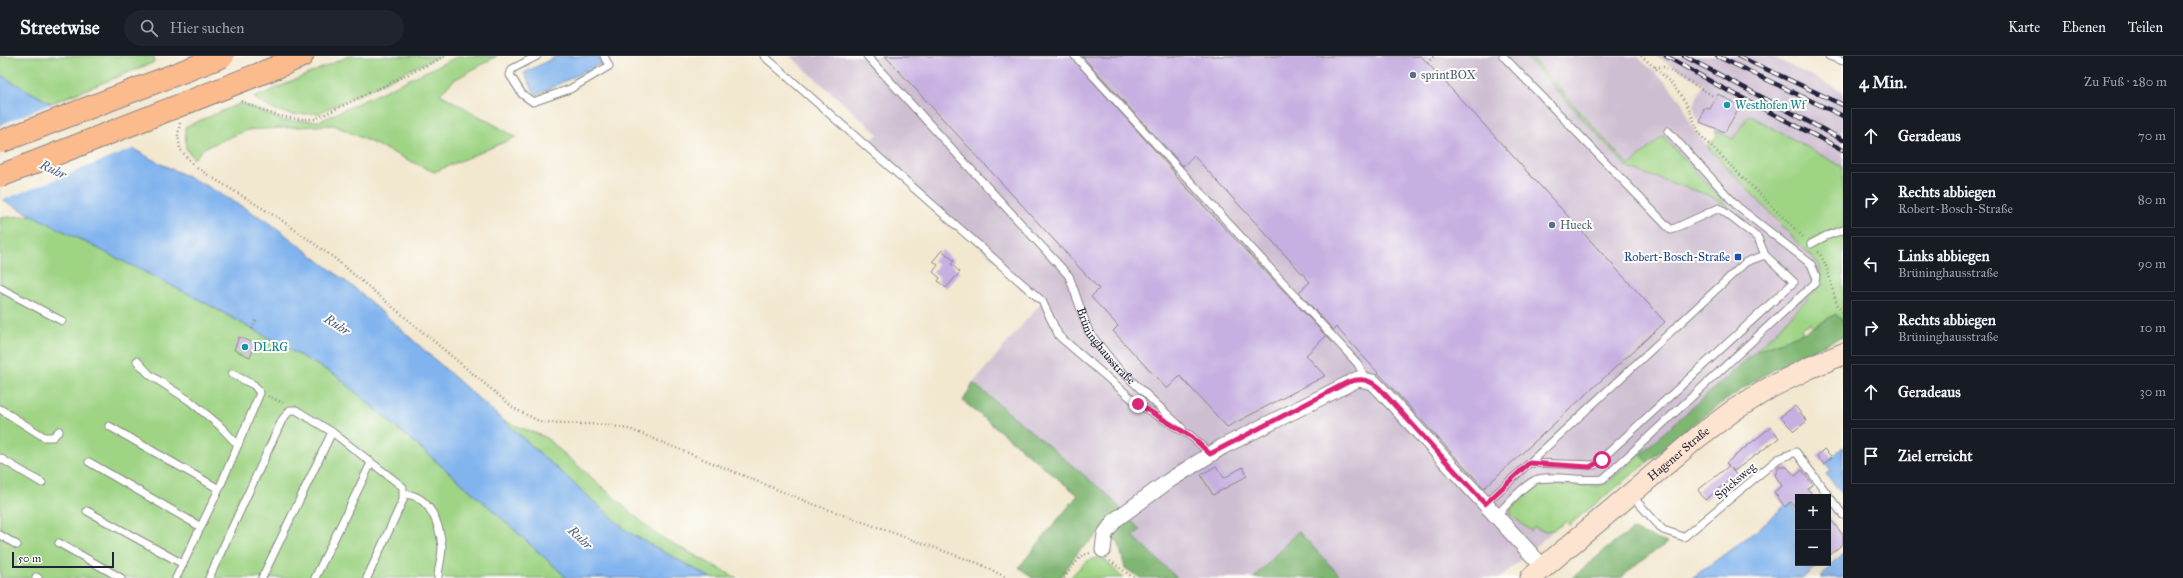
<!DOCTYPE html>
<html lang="de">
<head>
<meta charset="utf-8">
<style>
	body { margin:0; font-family:"IM FELL Great Primer",serif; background:#20242c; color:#f1f3f6 }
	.controls { position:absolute; right:12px; bottom:12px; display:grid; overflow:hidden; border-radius:0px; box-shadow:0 4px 16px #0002 }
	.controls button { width:36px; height:36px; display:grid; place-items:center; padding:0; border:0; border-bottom:1px solid #363941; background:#171b24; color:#f1f3f6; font:20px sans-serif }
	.scale { position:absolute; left:12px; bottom:10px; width:102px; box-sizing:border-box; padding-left:4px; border:2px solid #22223b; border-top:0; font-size:11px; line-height:14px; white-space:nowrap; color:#22223b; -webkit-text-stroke:3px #fdfcf7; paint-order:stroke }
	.stop { position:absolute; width:12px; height:12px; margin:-9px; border:3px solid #db2777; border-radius:50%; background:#fff }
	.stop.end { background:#db2777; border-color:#fff; box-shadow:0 1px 4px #0008 }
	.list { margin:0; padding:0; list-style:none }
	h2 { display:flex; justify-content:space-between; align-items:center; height:52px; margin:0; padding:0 16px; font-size:17px }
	h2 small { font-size:13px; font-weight:400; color:#9ea1a6 }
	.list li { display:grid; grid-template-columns:26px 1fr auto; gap:12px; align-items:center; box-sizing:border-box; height:56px; margin:0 8px 8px; padding:0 8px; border:1px solid #363941; border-radius:0px }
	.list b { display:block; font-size:15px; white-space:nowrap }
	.list p { margin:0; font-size:13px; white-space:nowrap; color:#9ea1a6 }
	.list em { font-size:13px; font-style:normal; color:#9ea1a6 }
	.icon { flex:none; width:22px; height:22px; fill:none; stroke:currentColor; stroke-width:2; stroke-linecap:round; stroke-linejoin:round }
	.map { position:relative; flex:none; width:1843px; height:522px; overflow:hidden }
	header { display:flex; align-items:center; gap:24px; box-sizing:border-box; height:56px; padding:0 20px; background:#171b24; border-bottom:1px solid #363941 }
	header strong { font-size:19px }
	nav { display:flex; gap:22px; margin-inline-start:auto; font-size:14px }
	.search { width:280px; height:36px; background:#20242c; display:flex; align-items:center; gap:10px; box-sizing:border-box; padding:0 14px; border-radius:22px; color:#9ea1a6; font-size:15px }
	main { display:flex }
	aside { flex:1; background:#171b24 }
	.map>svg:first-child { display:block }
	.industrial { fill:#cebed1 }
	.green { fill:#9fd485; stroke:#607b60 }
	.forest { fill:#7fb672; stroke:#506c56 }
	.water { fill:#81b4ee; stroke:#526b94 }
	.pier { fill:#f2e8d0 }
	.building { fill:#c6afe1 }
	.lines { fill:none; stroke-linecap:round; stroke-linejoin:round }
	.lane-casing { stroke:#8a8586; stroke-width:9 }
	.street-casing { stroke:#8a8586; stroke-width:17 }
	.secondary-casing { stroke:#8a8586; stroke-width:23 }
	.highway-casing { stroke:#8a8586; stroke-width:24 }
	.path { stroke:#8a8586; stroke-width:2.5; stroke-dasharray:1 3; stroke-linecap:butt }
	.lane { stroke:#fff; stroke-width:7 }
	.street { stroke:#fff; stroke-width:15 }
	.secondary { stroke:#fde4d1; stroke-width:21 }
	.highway { stroke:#fbbb8d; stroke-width:22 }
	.rail-casing { stroke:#22223b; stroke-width:4.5 }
	.rail { stroke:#fdfcf7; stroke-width:3; stroke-dasharray:9; stroke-linecap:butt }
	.highway-bridge-casing { stroke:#8a8586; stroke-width:24; stroke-linecap:butt }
	.highway-bridge { stroke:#fbbb8d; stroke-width:22 }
	.route { stroke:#db2777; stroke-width:5 }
	.service-dot { fill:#5c6f8a; stroke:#fdfcf7; stroke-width:1.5 }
	.culture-dot { fill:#0f9aa8; stroke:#fdfcf7; stroke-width:1.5 }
	.transit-dot { fill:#1a4fb4; stroke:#fdfcf7; stroke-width:1.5 }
	.labels { text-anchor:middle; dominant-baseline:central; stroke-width:4; stroke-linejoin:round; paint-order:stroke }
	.service-label { font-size:12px; fill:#4e5e75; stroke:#fdfcf7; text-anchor:start }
	.culture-label { font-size:12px; fill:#0d838f; stroke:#fdfcf7; text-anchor:start }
	.transit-label { font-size:12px; fill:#164399; stroke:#fdfcf7; text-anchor:end }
	.street-label { font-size:12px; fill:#22223b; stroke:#fdfcf7 }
	.water-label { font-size:13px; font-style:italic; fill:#485c83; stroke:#fdfcf7 }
</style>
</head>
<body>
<header>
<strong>Streetwise</strong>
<div class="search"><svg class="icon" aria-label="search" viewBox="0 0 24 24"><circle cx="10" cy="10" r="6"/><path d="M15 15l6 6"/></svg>Hier suchen</div>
<nav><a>Karte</a><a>Ebenen</a><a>Teilen</a></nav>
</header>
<main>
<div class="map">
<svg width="1843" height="522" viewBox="0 0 1843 522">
	<rect width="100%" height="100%" fill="#fdfcf7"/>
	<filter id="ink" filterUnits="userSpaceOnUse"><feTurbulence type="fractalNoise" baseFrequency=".025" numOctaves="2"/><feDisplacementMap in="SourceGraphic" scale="8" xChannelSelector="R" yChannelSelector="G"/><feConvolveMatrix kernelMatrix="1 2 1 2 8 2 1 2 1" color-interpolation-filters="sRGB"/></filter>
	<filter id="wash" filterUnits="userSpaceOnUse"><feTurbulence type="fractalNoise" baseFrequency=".012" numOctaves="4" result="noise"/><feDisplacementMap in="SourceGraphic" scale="16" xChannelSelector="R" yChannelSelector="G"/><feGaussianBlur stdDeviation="0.9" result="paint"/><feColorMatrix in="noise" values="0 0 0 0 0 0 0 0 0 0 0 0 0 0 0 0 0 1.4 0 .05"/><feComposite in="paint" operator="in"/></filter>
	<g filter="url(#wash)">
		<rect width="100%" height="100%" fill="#f2e8d0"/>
		<path class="industrial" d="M790,0H1636L1666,26L1683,48L1691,70L1707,90L1820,209V230L1759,292L1500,522H1342L1298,475L1254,522H1177L1133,480L1140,474L1109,440L973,327L1042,246L866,89L878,78Z
			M1655,0H1770L1843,35V111L1748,60L1733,83L1715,74L1699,69L1693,50L1703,28Z"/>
		<path class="green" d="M0,0H153L155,6L52,47L49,45L0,60Z
			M349,0H439L319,57L293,59L272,53L254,42Z
			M459,0H497L454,24L440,38L516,81L434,116L334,69L247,74L204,92L194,103L186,92L185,71L241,47L284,65H320Z
			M1525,0H1529L1629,110L1663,80L1733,156L1711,140L1628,112Z
			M1749,59L1843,111V266L1836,258L1813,272L1811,267L1801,272L1803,277L1756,295L1820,230V210L1707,90L1717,80L1715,74L1733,83Z
			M32,159L200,244L337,320L488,450L567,522H0V162Z
			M504,365L545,381L657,479L737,522H711L628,476Z
			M1640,398L1648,406L1569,469L1566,465C1555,474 1547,479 1534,471L1531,475L1511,459V453L1538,429L1600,430L1607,427Z
			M1101,500L1123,522H1070L1085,506Z"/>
		<path class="forest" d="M1836,258L1843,266V281C1769,309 1707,355 1648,406L1640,398L1756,295L1803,277Z
			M973,327L1109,440L1140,474L1133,480L1177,522H1140L1125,512L1118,485L1099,478L1079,495L1060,522H1032L1019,511L1078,439L963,345Z
			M1633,474L1667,487L1639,506L1621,522H1572L1611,489Z
			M1298,475L1342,522H1254Z"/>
		<path class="water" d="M557,0H598L602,7L536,39L524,17Z
			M0,19L157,106L207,130L270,167L357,234L628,476L711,522H567L488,450L337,320L200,244L0,143Z
			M1843,391V439L1826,418L1831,414L1825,407Z
			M1790,445L1798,456V507H1820L1803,522H1692L1756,475Z
			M1843,498V522H1821L1833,506Z"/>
		<path class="pier" d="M55,46L135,92L0,145V69Z"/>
		<g id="blocks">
			<path class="building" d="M885,0H1070L1175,117L1174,118L1326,280L1306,299L1325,320L1227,371L1180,320L1167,333L1113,275L1118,270L1091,241L1099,233Z
				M1082,0H1421L1665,266L1484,432L1336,271L1333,274L1299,236L1310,226L1194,100L1183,110Z
				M1718,38L1740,50L1725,76L1700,66L1704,52L1710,53Z
				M942,194L954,205L951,208L960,216L946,232L938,225L940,222L933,216L938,209L933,205Z
				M239,281L256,288L250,301L234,294Z
				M1795,350L1807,365L1794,375L1780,361Z
				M1771,371L1779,382L1734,415L1731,412L1736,419L1705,444L1698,434L1729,410L1726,407Z
				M1824,393L1832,401L1824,408L1817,400Z
				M1216,410L1224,422L1243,411L1247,420L1213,439L1201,419Z
				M1779,411H1787L1795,420L1802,414L1813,429L1808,433L1814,441H1798V454L1791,446L1785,451L1774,436L1782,430L1775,419Z
				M1828,460L1843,479V488L1828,500Z"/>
		</g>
	</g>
	<g filter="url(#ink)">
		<use href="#blocks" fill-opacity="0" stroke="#8a8586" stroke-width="1"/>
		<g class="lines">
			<g class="lane-casing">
				<g id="lane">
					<path d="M537,0L512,13L510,19L522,38L533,46L570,33L609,10L604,0"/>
					<path d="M764,0L1042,245L1059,280L1138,348L1192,381"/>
					<path id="s1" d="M867,0L1069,220L1089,276L1116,310L1182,372"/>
					<path d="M1075,0L1358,308L1366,324"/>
					<path d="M1503,0L1671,174L1719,152L1758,182L1765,199"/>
					<path d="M1829,0L1843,5"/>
					<path d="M1811,188L1826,180L1843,174"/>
					<path d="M0,232L62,265"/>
					<path d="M137,305L150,319L190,345L219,369L238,389"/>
					<path d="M0,353L44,381H53L59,375"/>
					<path d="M109,370L219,433"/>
					<path d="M1190,379L1210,398"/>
					<path d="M0,402L42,427"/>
					<path d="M89,406L201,471"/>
					<path d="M404,438C430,439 440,469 442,491C442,502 438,512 438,522"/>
					<path d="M1632,440L1663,474L1684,481L1778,403L1796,396L1843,459"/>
					<path d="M1485,448L1746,206L1765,199L1794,226L1595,409L1529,407"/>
					<path d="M87,455L183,508"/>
					<path d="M1496,460C1507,449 1520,432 1535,424C1548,418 1585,426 1603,423L1815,227L1816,220L1811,208L1738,151L1668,75"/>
					<path d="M0,479L17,489"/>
					<path d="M59,487L121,522"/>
					<path d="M36,521L38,522"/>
					<path d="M176,522L219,433L260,337L254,329L232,318"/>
					<path d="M209,522L282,364L290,354H296L332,376L403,431V444L367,522"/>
					<path d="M262,522L332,376"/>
					<path d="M315,522L371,407"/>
				</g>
			</g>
			<g class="street-casing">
				<path id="street" d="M1103,494L1105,478L1115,464L1170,424L1222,391L1358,323L1373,326L1379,332L1543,511"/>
			</g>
			<g class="secondary-casing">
				<g id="secondary">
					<path id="s2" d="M1531,522L1698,381L1734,354L1771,331L1809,312L1843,298"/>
				</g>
			</g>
			<g class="highway-casing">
				<path id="highway" d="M277,11L302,0"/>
			</g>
			<path class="path" d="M1641,0C1657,13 1673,27 1684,44C1692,56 1694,69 1702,81L1804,182
				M1427,7L1434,0
				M1655,11H1665L1713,40
				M241,45C270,58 283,64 315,63L446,0
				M180,67L178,79L180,93L195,111L280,163L334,202L515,353L541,366L609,369L632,374L810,447L980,508L1007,522
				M1818,196C1832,211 1832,249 1843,256
				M252,273L256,264
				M268,340L283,347
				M1110,505L1134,522
				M1064,522L1081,500L1090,497"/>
			<use href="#lane" class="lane"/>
			<use href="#street" class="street"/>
			<use href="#secondary" class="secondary"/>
			<use href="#highway" class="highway"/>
			<g class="rail-casing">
				<path id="rail" d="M1666,0L1717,29L1843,94
					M1684,0L1843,84
					M1717,0L1843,60
					M1738,0L1843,49"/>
			</g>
			<use href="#rail" class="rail"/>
			<g class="highway-bridge-casing">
				<path id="highway-bridge" d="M0,86L223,0
					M0,120L277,11"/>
			</g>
			<use href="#highway-bridge" class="highway-bridge"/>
		</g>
	</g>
	<g class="lines" filter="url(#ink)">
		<path class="route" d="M1138,348L1192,381L1210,398L1348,326C1361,322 1369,323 1379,332L1485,448L1529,407L1590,411L1602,404"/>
	</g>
	<g class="service-dot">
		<circle cx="1413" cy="19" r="4"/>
		<circle cx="1552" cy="169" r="4"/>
	</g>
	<g class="culture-dot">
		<circle cx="1727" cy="49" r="4"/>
		<circle cx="245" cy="291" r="4"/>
	</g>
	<rect class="transit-dot" x="1734" y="197" width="8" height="8" rx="2"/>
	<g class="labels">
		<g class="service-label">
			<text x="1421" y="19">sprintBOX</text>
			<text x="1560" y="169">Hueck</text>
		</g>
		<g class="culture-label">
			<text x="1735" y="49">Westhofen Wf</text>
			<text x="253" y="291">DLRG</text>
		</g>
		<g class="transit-label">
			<text x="1730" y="201">Robert-Bosch-Straße</text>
		</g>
		<g class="street-label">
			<text stroke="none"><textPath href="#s1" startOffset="379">Brüninghausstraße</textPath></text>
			<text stroke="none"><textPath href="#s2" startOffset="193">Hagener Straße</textPath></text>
			<text transform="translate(1735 425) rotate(-40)">Spieksweg</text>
		</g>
		<g class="water-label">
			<text transform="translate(53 114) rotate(25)">Ruhr</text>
			<text transform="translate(337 269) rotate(33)">Ruhr</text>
			<text transform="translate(580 482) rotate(43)">Ruhr</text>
		</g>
	</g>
</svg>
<div class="controls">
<button>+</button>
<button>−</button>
</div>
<div class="scale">50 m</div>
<div class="stop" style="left:1602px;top:404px"></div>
<div class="stop end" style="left:1138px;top:348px"></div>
</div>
<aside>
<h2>4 Min.<small>Zu Fuß · 280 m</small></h2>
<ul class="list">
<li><svg class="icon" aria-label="ahead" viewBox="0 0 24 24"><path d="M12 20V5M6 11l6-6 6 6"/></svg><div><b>Geradeaus</b></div><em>70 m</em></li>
<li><svg class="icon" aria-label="right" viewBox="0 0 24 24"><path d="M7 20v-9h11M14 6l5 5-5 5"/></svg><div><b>Rechts abbiegen</b><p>Robert-Bosch-Straße</p></div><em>80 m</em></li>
<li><svg class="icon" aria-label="left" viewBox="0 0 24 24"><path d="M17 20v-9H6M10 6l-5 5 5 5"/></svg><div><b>Links abbiegen</b><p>Brüninghausstraße</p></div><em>90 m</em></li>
<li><svg class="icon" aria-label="right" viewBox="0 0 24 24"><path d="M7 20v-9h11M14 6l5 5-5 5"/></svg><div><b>Rechts abbiegen</b><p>Brüninghausstraße</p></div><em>10 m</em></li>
<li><svg class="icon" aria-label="ahead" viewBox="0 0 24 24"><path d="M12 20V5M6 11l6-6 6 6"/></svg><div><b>Geradeaus</b></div><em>30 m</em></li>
<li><svg class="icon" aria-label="arrive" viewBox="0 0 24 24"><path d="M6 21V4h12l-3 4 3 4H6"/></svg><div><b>Ziel erreicht</b></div></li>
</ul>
</aside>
</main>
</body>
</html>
